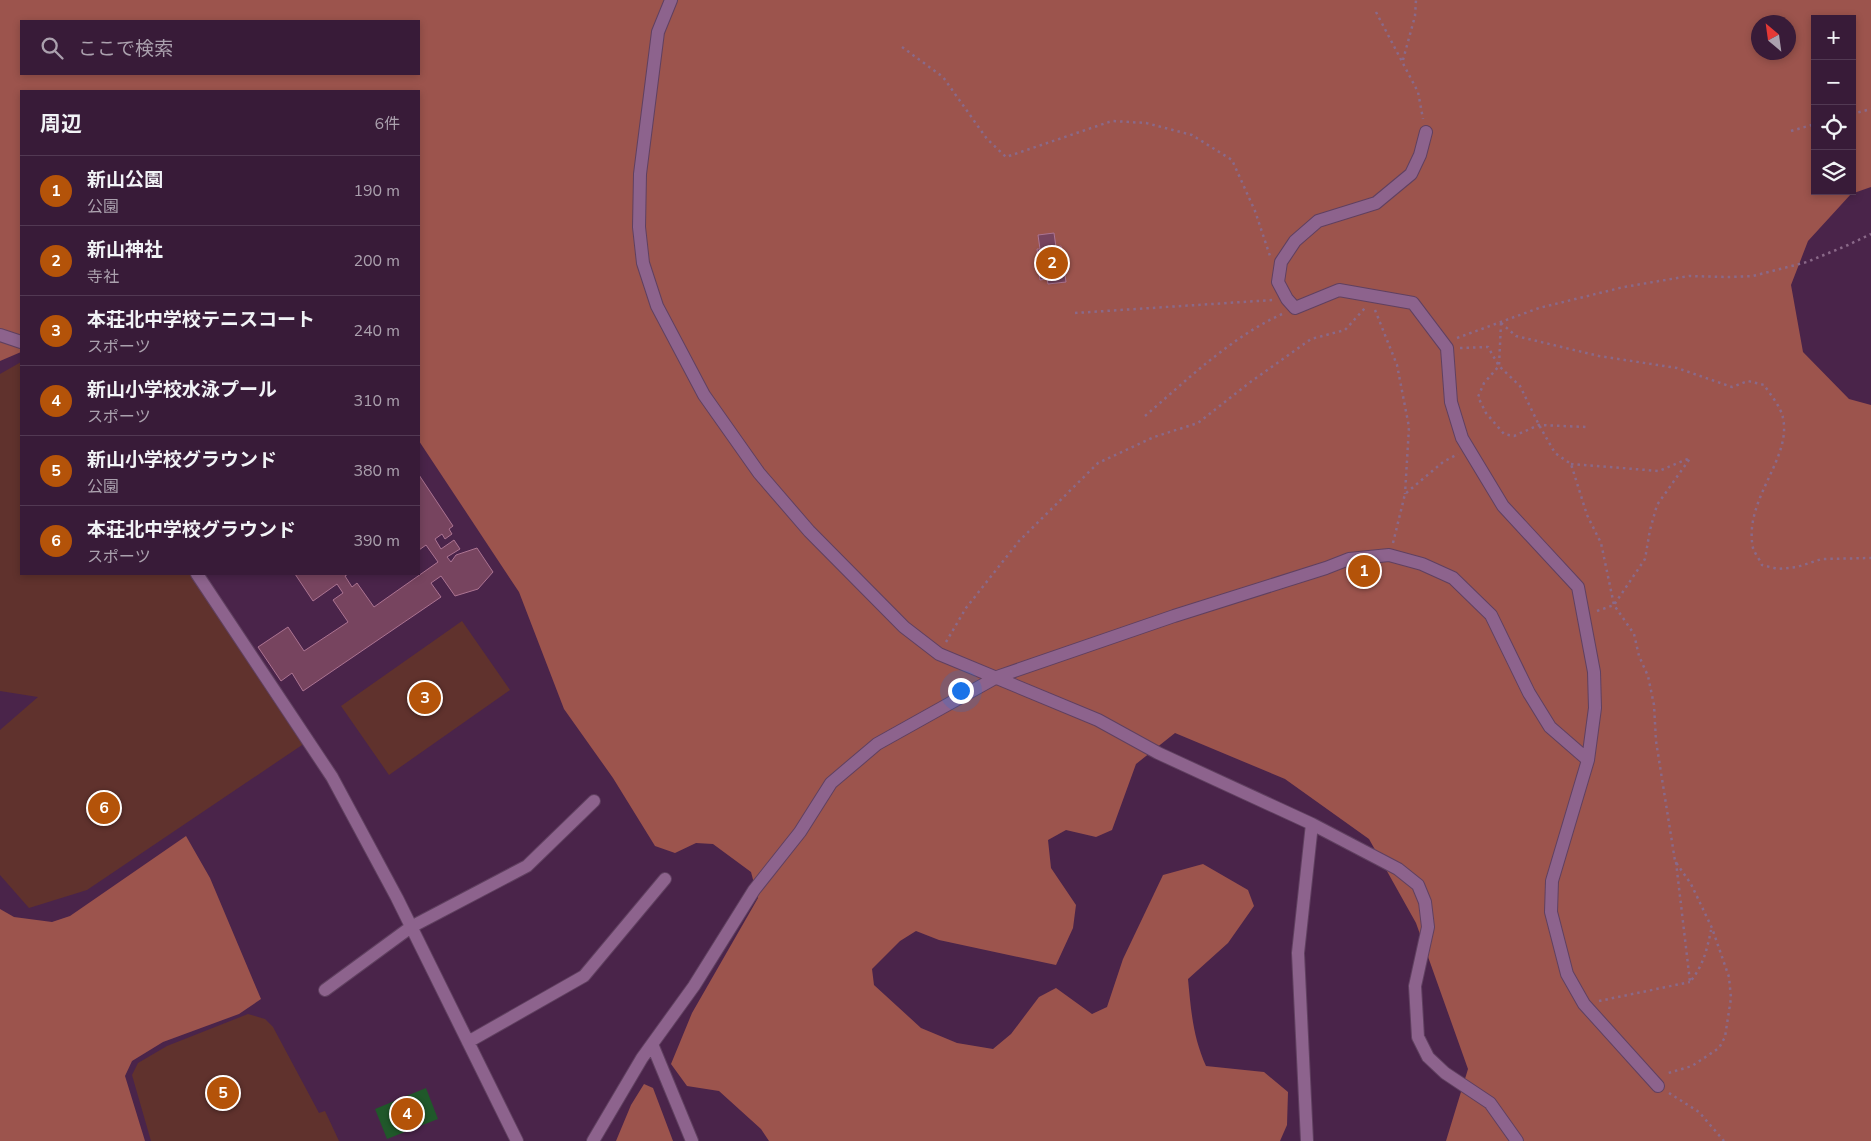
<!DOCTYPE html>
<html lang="ja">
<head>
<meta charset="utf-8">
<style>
	body { margin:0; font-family:"Nunito Sans","Noto Sans JP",sans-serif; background:#3f2440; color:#f1f3f6 }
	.controls { position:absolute; right:15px; top:15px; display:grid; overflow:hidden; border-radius:0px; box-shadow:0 2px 8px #0003 }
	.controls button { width:45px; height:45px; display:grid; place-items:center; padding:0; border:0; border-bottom:1px solid #523953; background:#381b38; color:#f1f3f6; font:25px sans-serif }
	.compass { position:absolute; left:1751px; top:15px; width:45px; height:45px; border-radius:50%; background:#381b38; box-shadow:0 2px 8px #0003; rotate:331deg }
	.you { position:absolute; left:960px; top:690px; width:18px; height:18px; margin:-12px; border:4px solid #fff; border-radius:50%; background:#1a73e8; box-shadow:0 0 0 8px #1a73e833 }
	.badge { display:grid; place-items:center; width:32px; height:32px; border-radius:50%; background:#b45309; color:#fff; font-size:16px; font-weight:700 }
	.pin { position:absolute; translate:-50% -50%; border:2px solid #fff; box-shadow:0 1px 5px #0006 }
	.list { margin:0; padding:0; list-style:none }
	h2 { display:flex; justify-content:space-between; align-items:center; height:65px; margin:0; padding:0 20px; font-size:21px }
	h2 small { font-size:16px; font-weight:400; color:#aba1ae }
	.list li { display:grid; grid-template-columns:32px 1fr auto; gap:15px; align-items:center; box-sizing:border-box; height:70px; padding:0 20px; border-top:1px solid #523953 }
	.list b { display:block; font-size:19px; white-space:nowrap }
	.list p { margin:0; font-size:16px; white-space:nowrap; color:#aba1ae }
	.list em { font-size:16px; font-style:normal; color:#aba1ae }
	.icon { flex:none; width:28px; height:28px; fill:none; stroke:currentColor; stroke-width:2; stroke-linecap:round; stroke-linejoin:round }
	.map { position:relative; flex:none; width:1871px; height:1141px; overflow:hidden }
	.search { position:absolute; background:#381b38; box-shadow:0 2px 8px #0003; left:20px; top:20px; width:400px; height:55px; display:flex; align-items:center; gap:12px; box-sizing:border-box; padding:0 18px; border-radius:0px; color:#aba1ae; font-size:19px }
	.panel { position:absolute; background:#381b38; box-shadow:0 2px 8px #0003; left:20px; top:90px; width:400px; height:485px; border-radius:0px }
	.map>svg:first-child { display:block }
	.green { fill:#60322d }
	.forest { fill:#9c544d; fill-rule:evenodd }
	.water { fill:#20582a }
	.building { fill:#77445f; stroke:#ac7492 }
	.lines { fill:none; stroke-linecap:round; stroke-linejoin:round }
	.minor-casing { stroke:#604060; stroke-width:14 }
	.path { stroke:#8a6989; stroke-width:2.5; stroke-dasharray:2.5 4; stroke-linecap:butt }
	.minor { stroke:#8d638d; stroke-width:12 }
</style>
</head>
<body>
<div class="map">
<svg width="1871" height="1141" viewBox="0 0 1871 1141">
	<rect width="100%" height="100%" fill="#4a244a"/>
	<path class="green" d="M21,362V574H197L308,741L87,890L29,908L0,875V730L38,697L0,691V374Z
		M462,621L510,690L389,775L341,706Z
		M248,1014L265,1019L273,1027L319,1113L325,1111L339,1141H151L132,1075L138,1063L167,1046Z"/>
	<path class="forest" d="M0,0H1871V187L1851,194L1808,241L1791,285L1803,352L1849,399L1871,405V1141H1446L1468,1069L1416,923L1369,839L1285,779L1175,733L1136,764L1112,830L1096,837L1066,830L1048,840L1051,868L1076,905L1073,928L1056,965L939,940L916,931L900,941L872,969L874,985L921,1028L957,1043L993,1049L1011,1034L1039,997L1056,988L1092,1014L1107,1007L1123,959L1163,875L1203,864L1248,890L1254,906L1228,943L1188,979C1191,1011 1193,1037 1206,1066L1264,1072L1288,1092L1287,1125L1280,1141H769L761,1129L719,1091L687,1086L671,1064L692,1013L758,898L751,872L713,844L696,843L675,853L655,846L613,778L564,709L519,592L419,441V91H21V352L0,361ZM1815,19H1852V191H1815ZM21,21H419V74H21ZM1758,22H1788V52H1758Z
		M186,836L210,878L261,999L239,1014L163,1042L132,1061L125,1076L145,1141H0V909L14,917L52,922L70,916Z
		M644,1084L653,1088L673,1141H616L631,1105Z"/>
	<path class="water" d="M426,1088L438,1119L387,1139L375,1109Z"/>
	<path class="building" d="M1054,233L1056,247L1061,246L1066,282L1048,284L1047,279L1040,280L1037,261H1039L1037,249H1040L1038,235Z
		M419,475L453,526L449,529L452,534L445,539L442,534L435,539L441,549L454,540L460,549L447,557L451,562L456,555L477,548L493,572L478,589L455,596L441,576L431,583L441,597L303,691L292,673L281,681L258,647L288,627L304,651L348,622L333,600L343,593L337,584L313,601L295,574H348L345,576L352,587L357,583L374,607L438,562L426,545L419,550Z"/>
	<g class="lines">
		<g class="minor-casing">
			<path id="minor" d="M671,0L658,32L640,174L639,227L643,263L657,306L704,395L759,473L809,531L904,627L939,654L1098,720L1158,753L1312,824L1398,869L1418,885L1425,902L1428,927L1415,986L1418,1037L1428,1057L1445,1073L1490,1103L1517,1141
				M1426,132L1420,155L1411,174L1376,203L1318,221L1295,241L1281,262L1278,282L1287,299L1295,308L1339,290L1413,303L1447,348L1451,402L1462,438L1468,448L1503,506L1578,587L1594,672L1595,708L1588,760L1552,881L1551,912L1567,974L1584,1004L1658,1086
				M0,335L21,342
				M197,574L332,777L397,898L517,1141
				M325,990L411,927L527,866L594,801
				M468,1042L584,976L665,879
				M652,1044L692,1141
				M593,1141L642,1058L694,986L754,890L800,832L831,783L877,744L997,677L1174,616L1326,568L1349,559L1389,555L1422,564L1453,578L1491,615L1529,693L1550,727L1588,760
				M1307,1141L1298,953L1312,824"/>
		</g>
		<path class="path" d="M1376,12L1418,92L1423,119
			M902,47L943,77L987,139L1006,157L1112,121L1146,123L1192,135L1232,160L1255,211L1270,256
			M1403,60L1415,16L1416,0
			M1852,114L1871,109
			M1791,131L1815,124
			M1375,310L1397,365L1409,427L1405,494
			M1075,313L1273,300
			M1501,323L1516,336L1599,356L1677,368L1732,387L1748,381L1764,385C1770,394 1781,407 1783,418C1792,459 1743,500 1753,548C1755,554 1760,560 1762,565L1778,569L1797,567L1822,559L1871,558
			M1501,323L1499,366L1484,383L1478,397L1486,413L1504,434L1514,436L1539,425L1586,427
			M1457,338L1539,308L1624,287L1689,276L1727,277L1753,276L1807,262L1848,245L1871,234
			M1460,348L1488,347L1499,366L1520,386L1539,425L1555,453L1571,464L1587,515L1601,543L1614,605L1634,634L1639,656L1648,676L1654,705L1656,741L1675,861L1691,884L1712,928L1729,977L1731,998L1725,1037L1719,1048L1692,1066L1665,1074
			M1145,416C1188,379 1230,338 1282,314
			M1571,464L1659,471L1690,458
			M1393,543L1405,494L1443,462L1458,454
			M1597,611L1614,605L1645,559L1650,530L1657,505L1691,457
			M946,642L966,608L1019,541L1098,463L1154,437L1198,423L1249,383L1311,339L1345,330L1365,308
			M1676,862L1690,982C1703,966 1707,950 1711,930
			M1599,1001L1690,982
			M1669,1093L1699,1112L1724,1141"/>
		<use href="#minor" class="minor"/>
	</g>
</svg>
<div class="controls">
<button>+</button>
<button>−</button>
<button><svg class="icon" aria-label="locate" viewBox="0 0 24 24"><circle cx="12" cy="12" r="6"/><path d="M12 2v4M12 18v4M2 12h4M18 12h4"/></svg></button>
<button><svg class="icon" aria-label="layers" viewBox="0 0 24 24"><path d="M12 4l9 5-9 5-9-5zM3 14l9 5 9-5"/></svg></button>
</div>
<svg class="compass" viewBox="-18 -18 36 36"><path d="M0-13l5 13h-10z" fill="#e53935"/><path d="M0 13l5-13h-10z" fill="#aba1ae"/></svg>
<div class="you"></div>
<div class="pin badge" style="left:1364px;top:571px">1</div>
<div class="pin badge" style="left:1052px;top:263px">2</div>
<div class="pin badge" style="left:425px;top:698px">3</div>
<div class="pin badge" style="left:407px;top:1114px">4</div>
<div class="pin badge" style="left:223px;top:1093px">5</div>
<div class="pin badge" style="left:104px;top:808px">6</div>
<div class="search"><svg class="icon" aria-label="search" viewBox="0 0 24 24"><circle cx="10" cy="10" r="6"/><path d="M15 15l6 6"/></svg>ここで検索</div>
<section class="panel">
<h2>周辺<small>6件</small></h2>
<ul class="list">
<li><span class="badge">1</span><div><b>新山公園</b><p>公園</p></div><em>190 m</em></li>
<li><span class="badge">2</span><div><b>新山神社</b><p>寺社</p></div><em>200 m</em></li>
<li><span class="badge">3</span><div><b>本荘北中学校テニスコート</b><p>スポーツ</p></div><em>240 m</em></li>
<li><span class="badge">4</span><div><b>新山小学校水泳プール</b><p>スポーツ</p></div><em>310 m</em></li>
<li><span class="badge">5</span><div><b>新山小学校グラウンド</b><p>公園</p></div><em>380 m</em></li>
<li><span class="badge">6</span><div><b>本荘北中学校グラウンド</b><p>スポーツ</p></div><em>390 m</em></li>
</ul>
</section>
</div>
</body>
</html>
